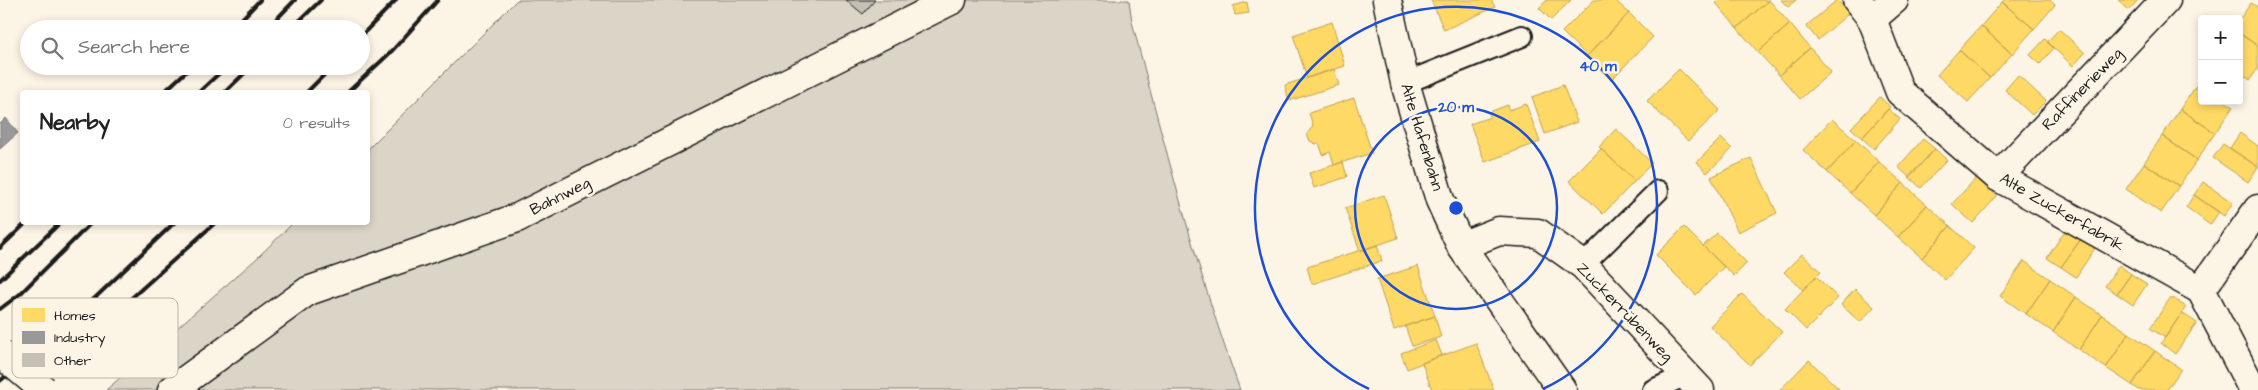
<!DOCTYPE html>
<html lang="en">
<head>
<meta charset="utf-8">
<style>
	body { margin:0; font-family:"Architects Daughter",sans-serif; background:#f6f6f6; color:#222 }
	.controls { position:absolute; right:15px; top:15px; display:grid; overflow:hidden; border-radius:5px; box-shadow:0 2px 8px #0003 }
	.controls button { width:45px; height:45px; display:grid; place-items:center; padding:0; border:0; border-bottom:1px solid #e0e0e0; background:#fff; color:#222; font:25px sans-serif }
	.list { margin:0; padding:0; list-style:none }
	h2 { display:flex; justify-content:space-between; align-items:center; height:65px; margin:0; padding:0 20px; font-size:21px }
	h2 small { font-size:16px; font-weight:400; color:#767676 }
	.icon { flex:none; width:28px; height:28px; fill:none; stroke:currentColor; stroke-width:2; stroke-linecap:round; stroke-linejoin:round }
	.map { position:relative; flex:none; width:2258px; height:390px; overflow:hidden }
	.search { position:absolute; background:#fff; box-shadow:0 2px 8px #0003; left:20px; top:20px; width:350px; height:55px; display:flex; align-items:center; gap:12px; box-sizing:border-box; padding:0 18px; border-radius:28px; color:#767676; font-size:19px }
	.panel { position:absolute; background:#fff; box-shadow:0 2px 8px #0003; left:20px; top:90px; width:350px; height:135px; border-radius:5px }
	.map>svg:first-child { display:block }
	.green { fill:#dbd5c8; stroke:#7c7872 }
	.homes { fill:#ffd966; stroke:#bba050 }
	.industry { fill:#999; stroke:#747474 }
	.building { fill:#c4c0b3; stroke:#1c1c1c }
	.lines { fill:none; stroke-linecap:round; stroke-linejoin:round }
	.lane-casing { stroke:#1c1c1c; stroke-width:24 }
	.street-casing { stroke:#1c1c1c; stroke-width:31 }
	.lane { stroke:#fcf5e5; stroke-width:20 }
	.street { stroke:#fcf5e5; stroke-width:28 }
	.rail { stroke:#1c1c1c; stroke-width:4 }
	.highway-bridge-casing { stroke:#1c1c1c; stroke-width:31; stroke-linecap:butt }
	.highway-bridge { stroke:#fcf5e5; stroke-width:28 }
	.ring { fill:none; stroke:#1d4ed8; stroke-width:2.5 }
	.labels { text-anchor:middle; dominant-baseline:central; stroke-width:5; stroke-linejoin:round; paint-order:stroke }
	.street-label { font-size:16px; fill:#1c1c1c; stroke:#fcf5e5 }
	.key { fill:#fcf5e5; stroke:#b9b4a9; stroke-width:1 }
	.key-label { font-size:14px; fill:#1c1c1c }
	.centre { fill:#1d4ed8; stroke:#fcf5e5; stroke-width:2.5 }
	.ring-label { font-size:15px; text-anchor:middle; font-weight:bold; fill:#1d4ed8; stroke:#fcf5e5; stroke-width:5; stroke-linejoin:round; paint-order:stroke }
</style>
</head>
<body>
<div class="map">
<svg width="2258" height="390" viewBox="0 0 2258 390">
	<rect width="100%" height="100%" fill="#fcf5e5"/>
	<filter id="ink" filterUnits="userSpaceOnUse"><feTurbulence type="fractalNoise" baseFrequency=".02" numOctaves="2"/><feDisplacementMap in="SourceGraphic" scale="10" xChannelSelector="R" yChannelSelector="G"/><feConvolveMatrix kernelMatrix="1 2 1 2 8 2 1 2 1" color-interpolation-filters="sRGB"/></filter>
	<g filter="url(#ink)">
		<path class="green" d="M517,0H1129L1132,22C1165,146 1196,269 1240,390H106L256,259L293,223L368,222V149Z"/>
		<path class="homes" d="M1431,0H1491L1495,7L1444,30Z
			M1547,0H1571L1551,20L1539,8Z
			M1594,0H1615L1629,13L1587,56L1562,32Z
			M1720,0H1769L1737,28L1716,3Z
			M1769,0L1790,24L1758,52L1737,28Z
			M1781,0H1796L1788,7Z
			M1837,0L1849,13L1818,40L1806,26Z
			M2004,0H2050L2055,5L2034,29L2002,2Z
			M2118,0H2138L2129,10Z
			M1247,2L1249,13L1235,15L1233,6Z
			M2002,2L2034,29L2012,54L1981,26Z
			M2251,3L2258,7V46L2239,33V20Z
			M1629,13L1653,37L1611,80L1587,56Z
			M1332,22L1345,66L1307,78L1293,35Z
			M1790,24L1810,48L1779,75L1758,52Z
			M1981,26L2012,54L1990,78L1959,50Z
			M2059,29L2085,53L2073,66L2047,42Z
			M2239,33L2258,46V68L2250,80L2239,72Z
			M2045,39L2054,48L2040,64L2030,55Z
			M1810,48L1831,72L1800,99L1779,75Z
			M1959,50L1990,78L1968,102L1937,75Z
			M1334,69L1339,85L1289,101L1285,85Z
			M1679,69L1720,110L1688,141L1647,101Z
			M2018,75L2046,101L2032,115L2005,90Z
			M2198,83L2202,85V101H2225L2233,107L2215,133L2180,109Z
			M1563,85L1577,122L1545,134L1532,97Z
			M1880,97L1890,107L1862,138L1851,128Z
			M1354,98L1372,153L1334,165L1330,152L1323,155L1319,143L1316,144L1310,141L1307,134L1313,126L1309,113Z
			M1526,104L1540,142L1485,162L1470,124L1490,117L1489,112L1508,105L1509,110Z
			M1888,109L1900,119L1874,149L1862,138Z
			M2180,109L2215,133L2197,160L2162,136Z
			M1832,119L1856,140L1827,172L1803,150Z
			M1616,129L1652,163L1635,181L1599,147Z
			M2240,133L2258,146V167L2230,148Z
			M2162,136L2197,160L2179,186L2144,163Z
			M1721,138L1732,149L1707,173L1697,162Z
			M1923,139L1935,149L1909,177L1898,167Z
			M1856,140L1879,162L1850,193L1827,172Z
			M2223,144L2258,167L2248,182L2213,158Z
			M1601,149L1635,181L1603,214L1569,181Z
			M1935,149L1947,160L1921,188L1909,177Z
			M1751,158L1777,213L1738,232L1711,177Z
			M1343,162L1347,177L1314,188L1309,173Z
			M1879,162L1903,183L1874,215L1850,193Z
			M2144,163L2179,186L2161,213L2126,189Z
			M1977,177L1997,196L1973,223L1952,204Z
			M2203,182L2233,203L2224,216L2194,195Z
			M1903,183L1927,205L1898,237L1874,215Z
			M1384,195L1398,238L1360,251L1345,208Z
			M2194,195L2219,212L2210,225L2186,207Z
			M1927,205L1950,226L1922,258L1898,237Z
			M1950,226L1974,248L1945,280L1922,258Z
			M1684,227L1724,267L1696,295L1656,255Z
			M2066,229L2081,239L2061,267L2047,258Z
			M1717,233L1747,263L1734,276L1703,246Z
			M2081,239L2095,248L2076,277L2061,267Z
			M1377,245L1382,261L1312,284L1307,267Z
			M1802,254L1821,272L1803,290L1784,272Z
			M2024,261L2050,279L2026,314L2000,296Z
			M2119,265L2131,274L2117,294L2105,286Z
			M1418,266L1435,316L1394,330L1377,279Z
			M2131,274L2147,284L2133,305L2117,294Z
			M1816,276L1838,298L1806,330L1785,309Z
			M2050,279L2076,297L2053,332L2026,314Z
			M1855,289L1874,307L1860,322L1841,305Z
			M1742,294L1782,332L1750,365L1710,326Z
			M2076,297L2102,315L2079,350L2053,332Z
			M2171,297L2186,307L2165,338L2150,328Z
			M2182,313L2197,323L2175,354L2161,343Z
			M2102,315L2129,333L2106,368L2079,350Z
			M1435,316L1441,337L1412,346L1405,326Z
			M2129,333L2155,351L2132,385L2106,368Z
			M1436,340L1442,355L1407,369L1401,353Z
			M1476,343L1494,390H1432L1422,363Z
			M2155,351L2181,369L2167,390H2139L2132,385Z
			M1809,360L1840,390H1780Z"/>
		<path class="industry" d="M6,118L18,133L0,149V124Z"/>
		<path class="building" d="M846,0H875L863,14Z"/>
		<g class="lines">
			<g class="lane-casing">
				<path id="lane" d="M1405,83L1522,36
					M1583,265L1658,191
					M1653,390L1686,375"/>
			</g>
			<g class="street-casing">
				<path id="street" d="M1387,0L1405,83L1440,200L1461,246L1562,390
					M1857,0L1872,19L1900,92L1998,177L2201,290L2250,384L2258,388
					M1872,19L1894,0
					M1998,177L2166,0
					M1461,246L1499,231L1538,233L1583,265L1700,390
					M2201,290L2258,209
					M172,390L308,291L517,218L952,0"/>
			</g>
			<use href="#lane" class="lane"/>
			<use href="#street" class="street"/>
			<path class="rail" d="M232,29L260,0
				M267,29L295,0
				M291,29L321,0
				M361,36L396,0
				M164,92L192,66
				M199,92L227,66
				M225,92L252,66
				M307,92L333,66
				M348,92L391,52L438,0
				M0,248L27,222
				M0,280L61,222
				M0,309L20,294L92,222
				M0,381L59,332L175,222
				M25,390L76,348L216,222"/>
			<g class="highway-bridge-casing">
				<path id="highway-bridge" d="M0,353L44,390"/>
			</g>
			<use href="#highway-bridge" class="highway-bridge"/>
		</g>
	</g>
	<g class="ring">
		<circle cx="1456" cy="208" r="101"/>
		<path d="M1369 389A201 201 0 1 1 1543 389"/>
	</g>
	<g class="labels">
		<g class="street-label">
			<text transform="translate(2082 89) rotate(-46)">Raffinerieweg</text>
			<text transform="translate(1422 137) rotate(73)">Alte Hafenbahn</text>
			<text transform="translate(560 196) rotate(-27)">Bahnweg</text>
			<text transform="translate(2062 212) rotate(30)">Alte Zuckerfabrik</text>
			<text transform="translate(1625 312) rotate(46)">Zuckerrübenweg</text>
		</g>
	</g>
	<rect x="12" y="298" width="166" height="80" rx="8" class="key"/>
	<rect x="22" y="308" width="23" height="14" fill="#ffd966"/>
	<rect x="22" y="331" width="23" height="13" fill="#999"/>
	<rect x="22" y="353" width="23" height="14" fill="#c4c0b3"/>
	<g class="key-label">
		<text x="54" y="320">Homes</text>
		<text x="54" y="342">Industry</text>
		<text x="54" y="365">Other</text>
	</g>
	<circle cx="1456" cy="208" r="8" class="centre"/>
	<g class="ring-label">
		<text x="1598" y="71">40 m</text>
		<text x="1456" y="112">20 m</text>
	</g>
</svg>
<div class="controls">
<button>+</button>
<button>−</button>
</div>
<div class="search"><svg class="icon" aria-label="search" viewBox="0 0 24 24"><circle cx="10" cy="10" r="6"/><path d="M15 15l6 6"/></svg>Search here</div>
<section class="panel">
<h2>Nearby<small>0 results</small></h2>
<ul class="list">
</ul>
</section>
</div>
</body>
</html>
